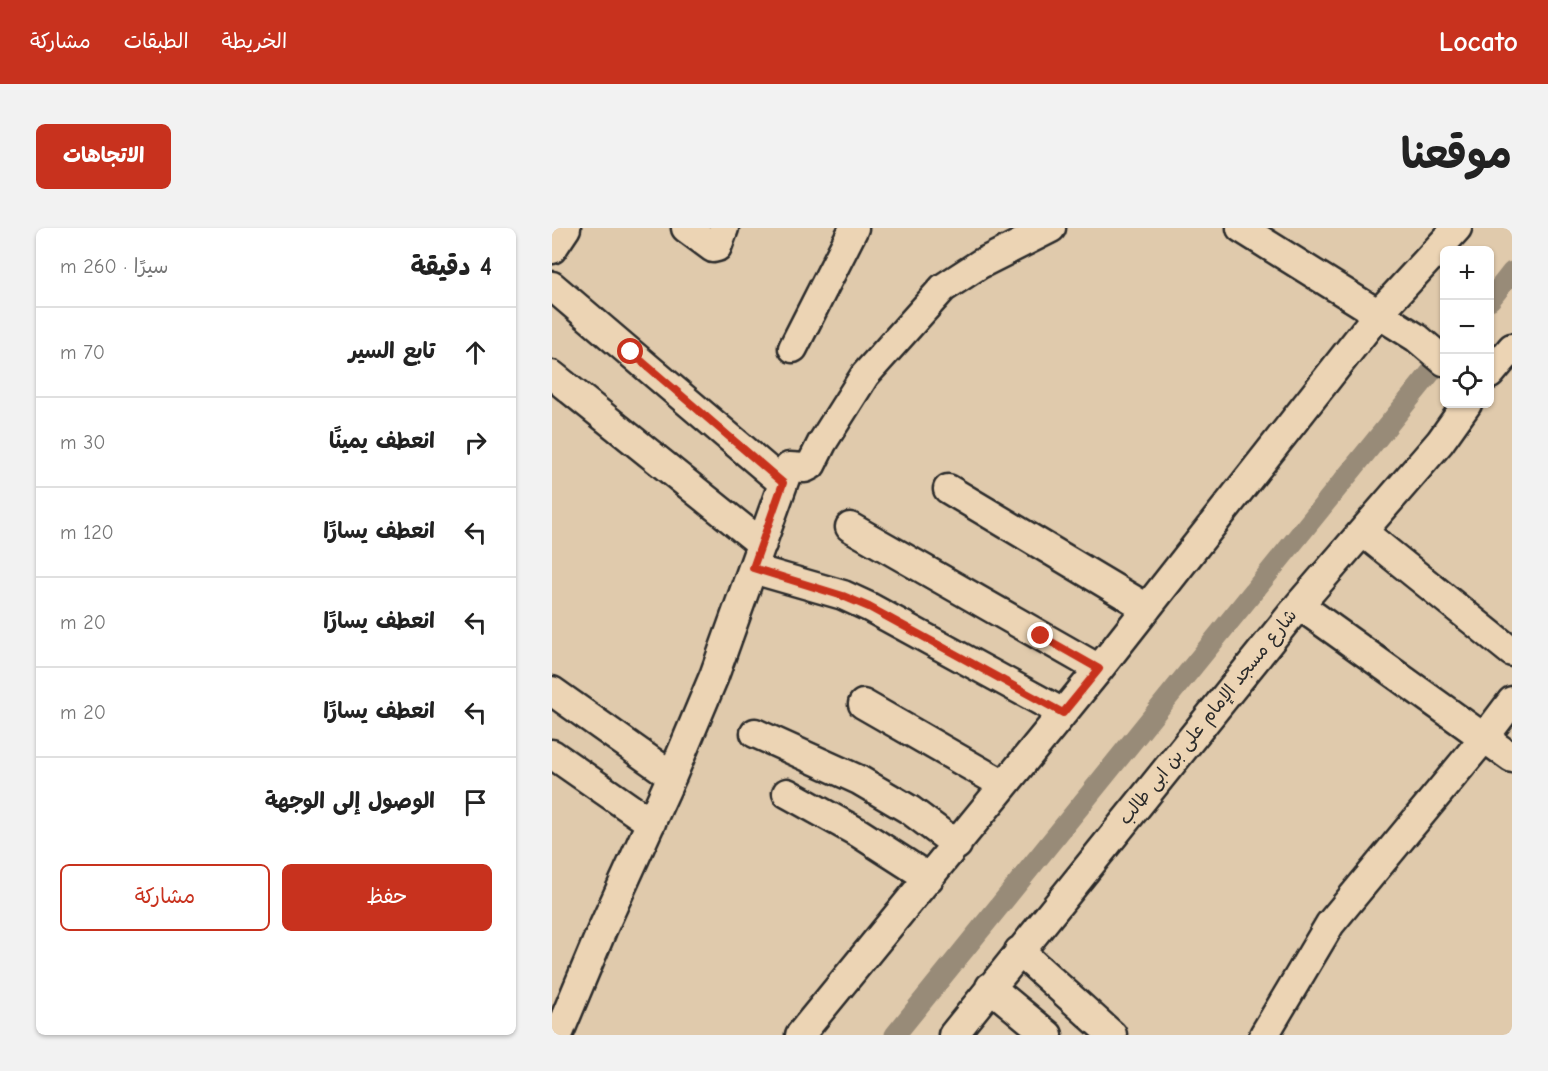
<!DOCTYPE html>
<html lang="ar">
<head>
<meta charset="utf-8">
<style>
	body { margin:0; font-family:"Comic Neue","Playpen Sans Arabic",sans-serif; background:#f2f2f2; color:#222; direction:rtl }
	.controls { position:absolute; right:18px; top:18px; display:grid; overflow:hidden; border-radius:9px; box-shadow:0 2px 4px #0004 }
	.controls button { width:54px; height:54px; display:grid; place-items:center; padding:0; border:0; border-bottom:2px solid #e0e0e0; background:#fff; color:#222; font:30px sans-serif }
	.stop { position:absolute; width:18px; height:18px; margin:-14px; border:4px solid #c8321e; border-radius:50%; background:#fff }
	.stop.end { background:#c8321e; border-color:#fff; box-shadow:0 2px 6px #0008 }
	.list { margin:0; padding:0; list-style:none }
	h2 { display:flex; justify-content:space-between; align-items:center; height:78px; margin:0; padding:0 24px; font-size:26px }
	h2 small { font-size:20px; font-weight:400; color:#767676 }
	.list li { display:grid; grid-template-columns:39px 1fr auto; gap:18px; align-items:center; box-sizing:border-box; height:90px; padding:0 24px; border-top:2px solid #e0e0e0 }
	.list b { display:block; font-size:22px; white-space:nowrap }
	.list em { font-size:20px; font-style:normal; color:#767676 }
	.actions { display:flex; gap:12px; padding:18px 24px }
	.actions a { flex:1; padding:14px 0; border:2px solid #c8321e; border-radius:9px; text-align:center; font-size:21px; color:#c8321e }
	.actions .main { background:#c8321e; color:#fff }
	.icon { flex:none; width:33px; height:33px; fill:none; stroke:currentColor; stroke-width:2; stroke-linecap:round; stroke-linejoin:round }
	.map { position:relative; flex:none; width:960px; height:807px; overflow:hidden; direction:ltr; border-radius:9px }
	header { display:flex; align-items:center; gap:36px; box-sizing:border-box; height:84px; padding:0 30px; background:#c8321e; color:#fff }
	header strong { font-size:28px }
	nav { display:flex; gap:33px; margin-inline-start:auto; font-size:21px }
	.intro { display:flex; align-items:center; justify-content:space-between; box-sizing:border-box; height:144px; padding:0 36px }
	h1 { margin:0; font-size:42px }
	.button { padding:15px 27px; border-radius:9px; background:#c8321e; color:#fff; font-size:21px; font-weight:700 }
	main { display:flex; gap:36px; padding:0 36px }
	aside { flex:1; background:#fff; border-radius:9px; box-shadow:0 2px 4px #0004 }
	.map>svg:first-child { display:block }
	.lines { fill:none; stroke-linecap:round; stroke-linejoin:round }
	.canal { stroke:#988b78; stroke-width:21 }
	.minor-casing { stroke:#2b2b2b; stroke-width:33 }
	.minor { stroke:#ecd4b4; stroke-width:28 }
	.route { stroke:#c8321e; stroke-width:8 }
	.labels { text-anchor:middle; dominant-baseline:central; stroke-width:4.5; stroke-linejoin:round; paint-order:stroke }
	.street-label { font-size:18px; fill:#2b2b2b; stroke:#ecd4b4 }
</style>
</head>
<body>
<header>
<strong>Locato</strong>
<nav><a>الخريطة</a><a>الطبقات</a><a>مشاركة</a></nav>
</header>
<div class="intro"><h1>موقعنا</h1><a class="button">الاتجاهات</a></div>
<main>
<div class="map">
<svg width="960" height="807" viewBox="0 0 960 807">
	<rect width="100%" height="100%" fill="#e0caac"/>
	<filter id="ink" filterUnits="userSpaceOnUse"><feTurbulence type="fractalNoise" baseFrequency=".0167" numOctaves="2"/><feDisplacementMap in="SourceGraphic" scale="12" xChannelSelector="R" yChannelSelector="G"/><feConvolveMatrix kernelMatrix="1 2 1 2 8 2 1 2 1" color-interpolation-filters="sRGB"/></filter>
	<g filter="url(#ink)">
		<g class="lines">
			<path class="canal" d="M938,72L960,44
				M343,807L892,128"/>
			<g class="minor-casing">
				<path id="minor" d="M134,0L161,20L165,19L172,0
					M689,0L865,110L892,133
					M0,21L14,0
					M0,58L231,255
					M241,120L302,0
					M938,146L960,120
					M0,147L210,316
					M396,261L595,380
					M298,299L547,441
					M811,304L960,424
					M201,341L291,367L317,379L511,485
					M747,377L960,530
					M0,463L120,548L50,702L6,807
					M311,476L452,557
					M203,505L307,552L358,582L405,617
					M0,526L99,595
					M120,548L162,448L237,239L253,240L259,237L270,215L313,147L391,60L428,36L499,0
					M235,565L307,605L377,650
					M467,723L560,807
					M438,759L496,807
					M248,807L547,441L826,86L905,0
					M401,807L747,377L888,214L915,176
					M712,807L778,696L932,510L960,473"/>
			</g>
			<use href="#minor" class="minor"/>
		</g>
	</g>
	<g class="lines" filter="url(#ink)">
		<path class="route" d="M79,124L231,255L201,340L291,368L317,379L511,485L547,441L489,408"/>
	</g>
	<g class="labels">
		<g class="street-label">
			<text transform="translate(656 489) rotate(-51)">شارع مسجد الإمام على بن ابى طالب</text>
		</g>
	</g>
</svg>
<div class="controls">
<button>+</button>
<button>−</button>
<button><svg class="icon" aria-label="locate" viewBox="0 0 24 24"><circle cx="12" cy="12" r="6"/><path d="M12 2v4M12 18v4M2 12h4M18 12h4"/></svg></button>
</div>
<div class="stop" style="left:79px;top:124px"></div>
<div class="stop end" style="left:489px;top:408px"></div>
</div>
<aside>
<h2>4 دقيقة<small>سيرًا · 260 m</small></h2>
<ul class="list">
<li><svg class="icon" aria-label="ahead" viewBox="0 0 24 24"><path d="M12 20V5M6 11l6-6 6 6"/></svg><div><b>تابع السير</b></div><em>70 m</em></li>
<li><svg class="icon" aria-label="right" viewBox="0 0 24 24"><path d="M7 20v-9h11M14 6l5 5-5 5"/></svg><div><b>انعطف يمينًا</b></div><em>30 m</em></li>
<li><svg class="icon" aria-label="left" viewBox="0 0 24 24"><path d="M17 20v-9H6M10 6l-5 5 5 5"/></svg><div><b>انعطف يسارًا</b></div><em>120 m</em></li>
<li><svg class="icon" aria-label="left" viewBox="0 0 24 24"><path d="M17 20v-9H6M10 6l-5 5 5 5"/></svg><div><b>انعطف يسارًا</b></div><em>20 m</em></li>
<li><svg class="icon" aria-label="left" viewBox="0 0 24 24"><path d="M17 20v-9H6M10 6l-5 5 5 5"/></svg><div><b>انعطف يسارًا</b></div><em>20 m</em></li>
<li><svg class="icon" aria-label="arrive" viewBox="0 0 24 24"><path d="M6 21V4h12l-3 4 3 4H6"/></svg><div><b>الوصول إلى الوجهة</b></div></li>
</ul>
<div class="actions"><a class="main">حفظ</a><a>مشاركة</a></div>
</aside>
</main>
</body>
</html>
